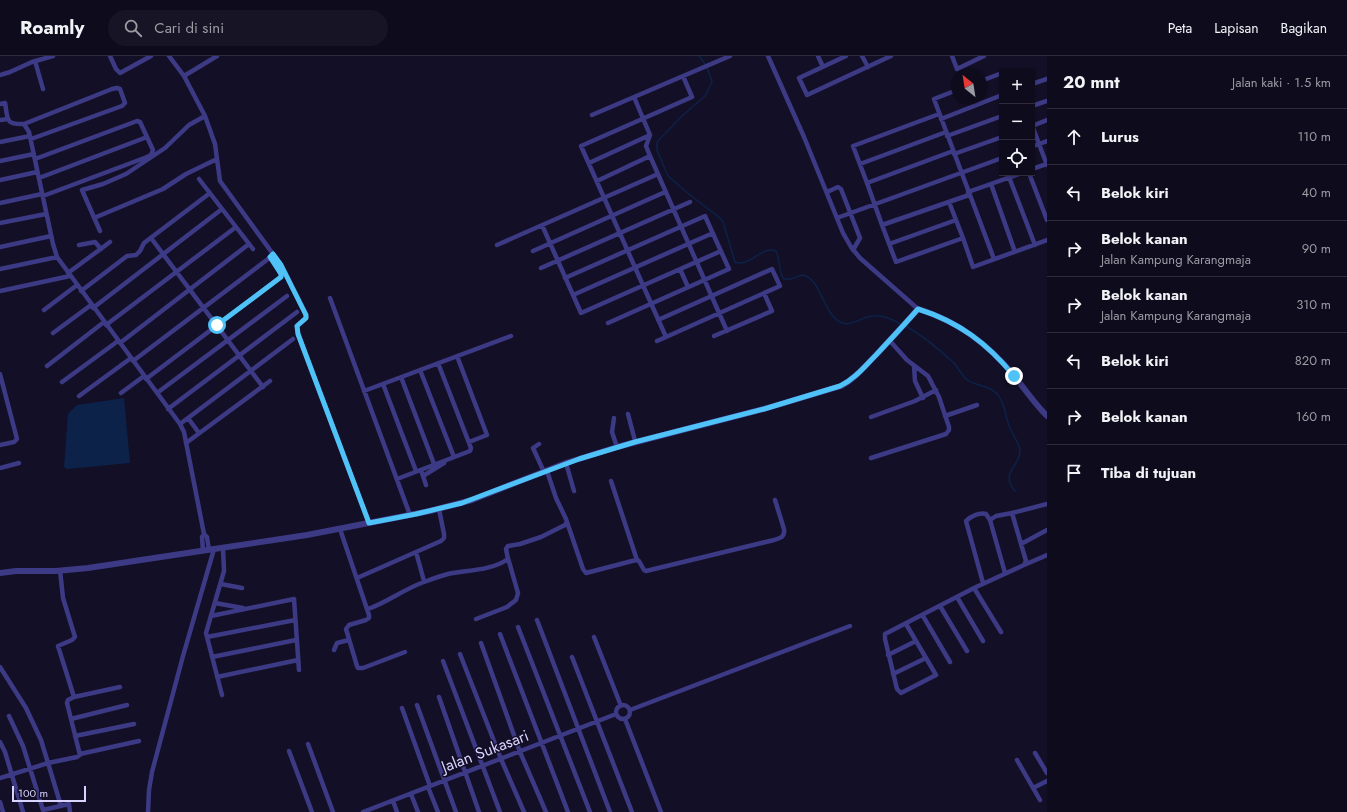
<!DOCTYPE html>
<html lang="id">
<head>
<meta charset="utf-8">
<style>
	body { margin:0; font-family:Jost,sans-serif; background:#171425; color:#f1f3f6 }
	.controls { position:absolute; right:12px; top:12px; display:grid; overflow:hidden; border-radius:0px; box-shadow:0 1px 3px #0004 }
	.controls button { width:36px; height:36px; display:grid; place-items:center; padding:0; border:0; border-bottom:1px solid #2e2b3b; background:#0e0b1c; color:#f1f3f6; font:20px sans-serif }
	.compass { position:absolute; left:951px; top:12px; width:36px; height:36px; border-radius:50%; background:#0e0b1c; box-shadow:0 1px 3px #0004; rotate:330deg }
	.scale { position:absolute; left:12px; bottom:10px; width:74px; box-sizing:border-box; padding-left:4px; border:2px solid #d9d4ff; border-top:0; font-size:11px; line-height:14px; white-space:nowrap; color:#d9d4ff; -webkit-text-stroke:3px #130f26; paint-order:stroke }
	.stop { position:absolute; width:12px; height:12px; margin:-9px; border:3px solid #4fc3f7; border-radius:50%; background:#fff }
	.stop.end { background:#4fc3f7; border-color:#fff; box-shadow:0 1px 4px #0008 }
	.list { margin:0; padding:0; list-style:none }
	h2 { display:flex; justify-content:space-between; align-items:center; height:52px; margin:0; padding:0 16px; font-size:17px }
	h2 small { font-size:13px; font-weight:400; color:#9b9ba3 }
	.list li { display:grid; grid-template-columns:26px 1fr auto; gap:12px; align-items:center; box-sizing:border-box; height:56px; padding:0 16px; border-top:1px solid #2e2b3b }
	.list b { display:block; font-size:15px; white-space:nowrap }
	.list p { margin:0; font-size:13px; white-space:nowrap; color:#9b9ba3 }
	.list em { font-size:13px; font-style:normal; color:#9b9ba3 }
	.icon { flex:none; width:22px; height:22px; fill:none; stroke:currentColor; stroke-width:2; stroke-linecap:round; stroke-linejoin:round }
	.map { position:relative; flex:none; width:1047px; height:756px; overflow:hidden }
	header { display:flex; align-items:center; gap:24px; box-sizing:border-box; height:56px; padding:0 20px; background:#0e0b1c; border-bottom:1px solid #2e2b3b }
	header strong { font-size:19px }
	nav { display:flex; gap:22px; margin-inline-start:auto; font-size:14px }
	.search { width:280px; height:36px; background:#171425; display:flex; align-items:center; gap:10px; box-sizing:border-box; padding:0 14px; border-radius:22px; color:#9b9ba3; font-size:15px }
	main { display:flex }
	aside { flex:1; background:#0e0b1c }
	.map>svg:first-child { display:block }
	.water { fill:#0c2248 }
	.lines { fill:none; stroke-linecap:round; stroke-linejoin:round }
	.stream { stroke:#0c2248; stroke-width:1.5 }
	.minor { stroke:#3d3a85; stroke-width:4.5 }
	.tertiary { stroke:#3d3a85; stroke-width:6 }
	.route { stroke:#4fc3f7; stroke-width:5 }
	.labels { text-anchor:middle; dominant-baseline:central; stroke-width:3; stroke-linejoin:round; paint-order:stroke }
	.street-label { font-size:16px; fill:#d9d4ff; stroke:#130f26 }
</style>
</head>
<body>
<header>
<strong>Roamly</strong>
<div class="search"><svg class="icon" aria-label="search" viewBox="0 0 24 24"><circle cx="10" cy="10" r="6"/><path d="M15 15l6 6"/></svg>Cari di sini</div>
<nav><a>Peta</a><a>Lapisan</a><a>Bagikan</a></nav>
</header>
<main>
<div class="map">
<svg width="1047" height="756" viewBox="0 0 1047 756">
	<rect width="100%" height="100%" fill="#130f26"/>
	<path class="water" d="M124,342L130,407L67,413L64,411L68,358L77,349Z"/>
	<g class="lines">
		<path class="stream" d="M699,0L706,9L712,25L706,39L681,61L657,86V94L668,120L690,139L720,162L723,166L735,206C749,212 762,189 776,195C780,204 779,214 783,222C790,226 796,220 803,219C821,223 823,257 840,266C851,272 862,260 873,260C883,259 894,264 902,269
			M906,270C923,280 940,294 954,307C958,312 961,317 965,322C974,331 989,328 997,338C1006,347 1005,363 1011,374C1014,381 1019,387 1020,394C1021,410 999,416 1015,435"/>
		<path class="minor" d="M110,0L116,13L120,17L151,0
			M169,0L184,20L205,60L215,88L220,125L281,209L305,257L306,262L297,270L298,278L369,467
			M768,0L804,81L843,177L851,191L860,202L918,253
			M818,0L823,11
			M846,0L799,22L807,39L891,0
			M862,0L868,11
			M952,0L957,13L984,0
			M35,5L43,33
			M1009,15L1011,14L1012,15
			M0,19L10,16L32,6L53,0
			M184,20L217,0
			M981,25L1002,17
			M1032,28L1047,23
			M957,34L934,43L994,203
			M634,41L650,79L646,90L650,100L727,275
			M0,48L5,47C8,63 5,69 24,68L29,76L53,188L57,201L180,368L184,376L204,478L207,481L209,494
			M1032,50L1047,45
			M592,59L730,0
			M941,63L1002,39
			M0,64L8,63
			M24,68L112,33L117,32L120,33L125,47L122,50L31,83
			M1032,69L1039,88L1047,85
			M1032,70L1047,64
			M947,80L1002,60
			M0,86L30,80
			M1032,90L1039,88L1047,109
			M953,95L867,127L882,169L969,139
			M954,98L1002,81
			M35,103L137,65L140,66L153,94L151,99L147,101L43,140
			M0,105L34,98
			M589,107L650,79
			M860,108L946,76
			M1032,113L1047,108
			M1029,117L1047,164
			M1009,121L1035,189
			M39,122L147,81
			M199,123L253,193
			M0,124L37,116
			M597,125L650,100
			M867,127L853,90L939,58
			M991,128L1015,196
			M827,136L838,131L841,133L860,182L853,194
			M968,136L1022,117
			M949,146L963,182
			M0,147L42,138
			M94,162L163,133L186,118L217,103
			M837,162L1002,102
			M0,167L46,158
			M542,169L581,257L721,195
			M882,169L896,206L963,182L973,211L1047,184
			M100,175L82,134L103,128L126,118L165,92L189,69L205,60
			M151,182L263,331
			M889,188L956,164
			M79,189L95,186L101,193
			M497,189L658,118
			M0,191L51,180
			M533,195L665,136
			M541,212L690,146
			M0,213L57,201
			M680,213L688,231
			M68,217L110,186
			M565,222L705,160L729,213L608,267
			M0,235L70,220
			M81,235L127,200L136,199L140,195L144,187L210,137
			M573,239L713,177
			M330,242L410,459
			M93,252L222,153
			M44,254L77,229
			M658,264L772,213L780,230L666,281L581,90L692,41L683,20
			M106,269L236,171
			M53,277L91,249
			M714,280L772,255L764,237
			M657,285L666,281
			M120,287L249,188
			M457,300L487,379L469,386
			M133,305L272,200
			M47,310L104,266
			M914,310L915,325L923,342
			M420,314L454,401L452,402
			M0,318L17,383L14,386L0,389
			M401,321L434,408
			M146,323L281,221V218L270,201
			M62,326L118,285
			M383,328L416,415
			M364,335L511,280
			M121,337L144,320
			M157,337L287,240
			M79,340L131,302
			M168,353L297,256
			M628,358L635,385
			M945,360L977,349
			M871,361L915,345L936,334
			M188,362L199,377
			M614,362L612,376L617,391
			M180,368L293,283
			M186,387L270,325
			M539,388L533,392L544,416
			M871,402L946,378L949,374V371L939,341L928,320L907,304L890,285
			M566,407L574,435
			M0,412L19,407
			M422,417L426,429
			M423,420L444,407
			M397,423L470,395L471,392L438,307
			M611,425L637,504
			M567,466L583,513L586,517L636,504L639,505L644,514L646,515L774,484C781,482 785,481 784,473L775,444
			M340,473L369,559V562L366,564L349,569L346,573L357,610L358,612H363L405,596
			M1021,488L1047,474
			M203,495L202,481L204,478
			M416,496L424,525
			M1024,509L1047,499
			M60,514L63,542L75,581L72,584L58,590L74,641
			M1005,517L990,464L996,460L1012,457
			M357,522L441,485L444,482V478L439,453
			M983,527L966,465C971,460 980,456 986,458L990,464
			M221,528L242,532
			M974,532L1001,576
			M957,541L983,585
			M215,547L243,552
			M940,550L967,595
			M368,553C388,546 404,533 424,526C432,523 440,520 448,518C467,514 491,515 508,503L506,493L508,490L520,488L541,481L565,469L567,466L566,463L556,442L547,415
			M211,560L294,543L299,614
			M923,560L950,606
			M476,563L507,551L516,544L518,537L508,502
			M537,564L610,756
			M906,568L936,619L901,637L897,633L885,583V578L974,532L1024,509L1026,505L1012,457L1047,448
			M518,571L590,756
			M500,578L568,756
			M207,581L295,564
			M594,581L621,650
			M481,587L520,696L546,756
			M334,594L337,587L349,584
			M460,598L501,703L524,756
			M888,599L916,585
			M212,601L296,584
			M572,601L632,756
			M443,605L500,756
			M0,611L26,652L41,684L48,707L0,722
			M893,618L926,602
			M217,621L298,604
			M222,639L206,577L224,515L223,492
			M439,641L479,756
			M616 656a7 7 0 1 1 14 0a7 7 0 1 1-14 0Z
			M417,649L456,756
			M402,652L430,730
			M630,654L850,570
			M9,660L23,690L43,754L69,748L70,756
			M71,663L127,649
			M625,663L661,756
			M75,680L134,668
			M0,686L5,696L23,756
			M308,688L333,756
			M289,695L312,756
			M1035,697L1047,717
			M80,698L139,685
			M1017,704L1040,744
			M428,731L438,756
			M1033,732L1047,725
			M411,738L418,756
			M393,745L397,756
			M0,746L3,756
			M61,750L48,707L77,701L80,699L67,647L68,644L74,641L120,631
			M148,756L149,734L152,716L183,600L214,493
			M363,756L616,658"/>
		<path class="tertiary" d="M0,517L16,515H56L88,512L214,493L307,479L430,455L472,444L566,407L617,391L764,353L841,330C855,323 865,310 876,299C890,284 904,269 918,253C951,263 978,281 1001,305C1018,322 1030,343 1047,360"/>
	</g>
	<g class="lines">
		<path class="route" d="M217,269L281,221V218L270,201L273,198L281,209L306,259V262L297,270L298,278L369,467L416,458L462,447L579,403L635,386L764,353L840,330C855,323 865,310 876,299C890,284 904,269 918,253C959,266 987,287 1014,320"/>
	</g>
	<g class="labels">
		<g class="street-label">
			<text transform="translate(485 695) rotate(-21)">Jalan Sukasari</text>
		</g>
	</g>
</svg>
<div class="controls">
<button>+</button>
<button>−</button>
<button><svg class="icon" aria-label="locate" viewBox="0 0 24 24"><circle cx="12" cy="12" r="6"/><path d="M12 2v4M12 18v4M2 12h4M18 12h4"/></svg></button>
</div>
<svg class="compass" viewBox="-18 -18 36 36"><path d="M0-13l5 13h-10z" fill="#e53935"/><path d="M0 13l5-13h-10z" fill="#9b9ba3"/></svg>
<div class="scale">100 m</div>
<div class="stop" style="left:217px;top:269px"></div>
<div class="stop end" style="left:1014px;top:320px"></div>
</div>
<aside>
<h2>20 mnt<small>Jalan kaki · 1.5 km</small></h2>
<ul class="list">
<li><svg class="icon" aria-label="ahead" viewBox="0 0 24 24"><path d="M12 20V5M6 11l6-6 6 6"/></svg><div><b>Lurus</b></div><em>110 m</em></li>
<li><svg class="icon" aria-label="left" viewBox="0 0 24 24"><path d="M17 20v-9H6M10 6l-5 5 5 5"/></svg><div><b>Belok kiri</b></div><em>40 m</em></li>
<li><svg class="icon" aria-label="right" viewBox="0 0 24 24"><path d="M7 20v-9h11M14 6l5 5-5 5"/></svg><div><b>Belok kanan</b><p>Jalan Kampung Karangmaja</p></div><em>90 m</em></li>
<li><svg class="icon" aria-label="right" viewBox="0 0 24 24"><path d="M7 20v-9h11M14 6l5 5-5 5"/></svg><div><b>Belok kanan</b><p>Jalan Kampung Karangmaja</p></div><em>310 m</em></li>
<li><svg class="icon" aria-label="left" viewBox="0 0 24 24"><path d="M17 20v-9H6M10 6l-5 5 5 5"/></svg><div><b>Belok kiri</b></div><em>820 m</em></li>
<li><svg class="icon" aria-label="right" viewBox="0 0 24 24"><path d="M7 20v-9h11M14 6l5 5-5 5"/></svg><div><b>Belok kanan</b></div><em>160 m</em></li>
<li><svg class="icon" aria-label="arrive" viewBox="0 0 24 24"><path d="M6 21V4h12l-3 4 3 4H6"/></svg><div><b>Tiba di tujuan</b></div></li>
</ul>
</aside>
</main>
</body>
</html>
